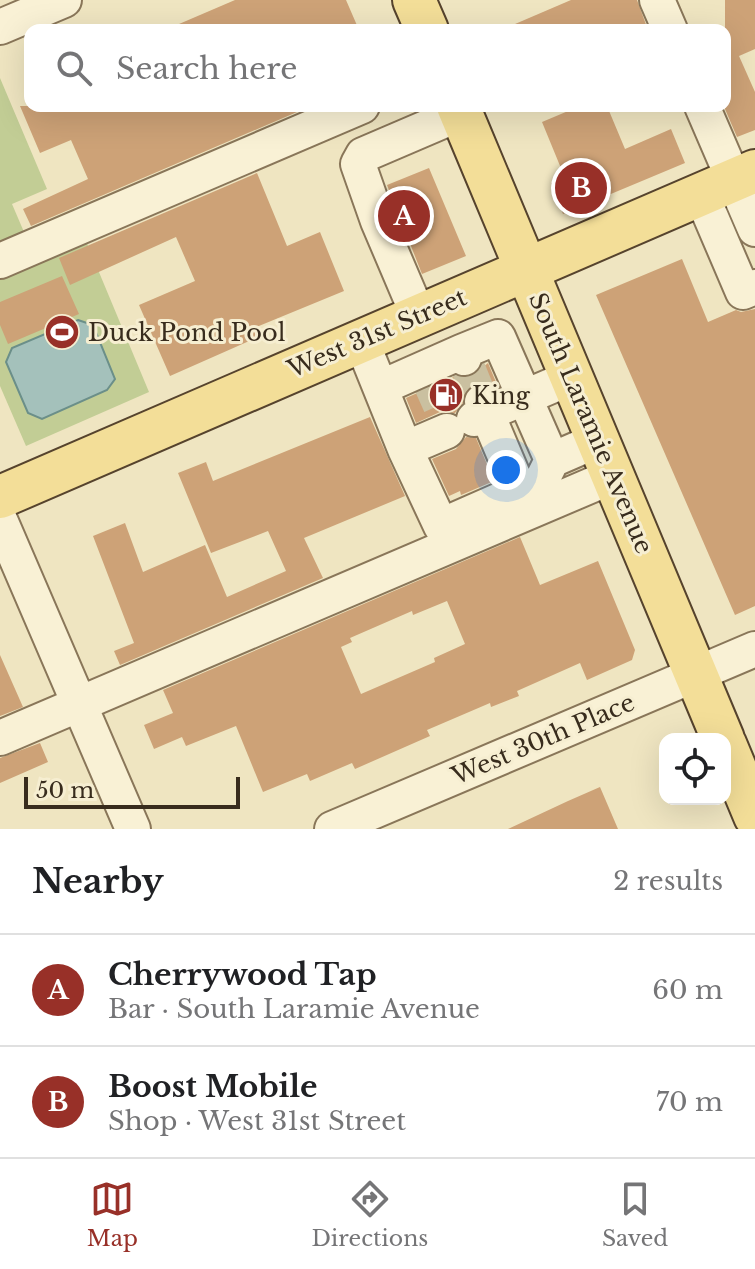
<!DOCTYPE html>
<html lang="en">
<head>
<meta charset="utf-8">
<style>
	body { margin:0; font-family:"Libre Baskerville",serif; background:#f2f2f2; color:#202124 }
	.controls { position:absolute; right:24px; bottom:24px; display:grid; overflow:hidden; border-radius:16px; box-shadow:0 8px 32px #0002 }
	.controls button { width:72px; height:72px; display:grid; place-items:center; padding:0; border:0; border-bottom:2px solid #e0e0e0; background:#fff; color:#202124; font:40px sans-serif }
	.scale { position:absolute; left:24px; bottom:20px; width:216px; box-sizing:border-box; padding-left:8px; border:4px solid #382c1d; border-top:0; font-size:22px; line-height:28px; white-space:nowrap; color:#382c1d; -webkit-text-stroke:6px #f6eed1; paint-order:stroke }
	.you { position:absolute; left:506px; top:470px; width:28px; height:28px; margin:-20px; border:6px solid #fff; border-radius:50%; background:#1a73e8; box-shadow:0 0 0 12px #1a73e833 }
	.badge { display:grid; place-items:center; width:52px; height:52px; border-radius:50%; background:#983028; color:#fff; font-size:26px; font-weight:700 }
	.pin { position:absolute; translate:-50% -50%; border:4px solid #fff; box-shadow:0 2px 8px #0006 }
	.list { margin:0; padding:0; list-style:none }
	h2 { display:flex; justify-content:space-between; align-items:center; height:104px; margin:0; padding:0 32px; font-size:34px }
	h2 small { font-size:26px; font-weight:400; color:#757577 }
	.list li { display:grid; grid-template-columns:52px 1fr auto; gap:24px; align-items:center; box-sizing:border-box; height:112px; padding:0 32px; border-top:2px solid #e0e0e0 }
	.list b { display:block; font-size:30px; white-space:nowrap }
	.list p { margin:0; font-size:26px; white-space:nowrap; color:#757577 }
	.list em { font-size:26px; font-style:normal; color:#757577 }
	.icon { flex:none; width:44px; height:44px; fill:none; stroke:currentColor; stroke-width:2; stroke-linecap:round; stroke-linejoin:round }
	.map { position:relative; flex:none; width:755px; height:829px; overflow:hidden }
	.search { position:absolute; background:#fff; box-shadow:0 8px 32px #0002; left:24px; right:24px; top:24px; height:88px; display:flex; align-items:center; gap:20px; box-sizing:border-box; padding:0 28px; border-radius:16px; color:#757577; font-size:30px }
	.sheet { height:328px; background:#fff }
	nav { display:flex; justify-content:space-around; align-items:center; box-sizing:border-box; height:112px; border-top:2px solid #e0e0e0; background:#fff; font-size:22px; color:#757577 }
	nav a { display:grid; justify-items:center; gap:4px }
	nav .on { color:#983028 }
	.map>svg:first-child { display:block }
	.green { fill:#c2cd95 }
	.water { fill:#a4c1bb; stroke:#6b8f89; stroke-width:2 }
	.building { fill:#cda277; fill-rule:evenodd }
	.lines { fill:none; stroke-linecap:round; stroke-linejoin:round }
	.minor-tunnel { stroke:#cac0a0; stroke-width:34; stroke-dasharray:34 17; stroke-linecap:butt }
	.minor-casing { stroke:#897659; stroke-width:38 }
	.major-casing { stroke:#56432d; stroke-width:46 }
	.minor { stroke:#f9f1d5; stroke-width:34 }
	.major { stroke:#f3de98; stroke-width:42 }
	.labels { text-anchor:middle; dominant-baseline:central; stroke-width:6; stroke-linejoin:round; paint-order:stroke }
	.poi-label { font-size:24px; fill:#382c1d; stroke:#f6eed1; text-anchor:start }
	.street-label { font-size:24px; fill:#382c1d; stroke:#f6eed1 }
</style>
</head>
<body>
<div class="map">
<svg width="755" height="829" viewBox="0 0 755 829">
	<rect width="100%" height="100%" fill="#efe5c1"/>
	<path class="green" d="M0,78L47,189L12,204L27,239L0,251Z
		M86,241L149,392L26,446L0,386V278Z"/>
	<path class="water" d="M78,320L93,325L115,379L107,390L42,419L28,413L6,362L12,348Z"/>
	<path class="building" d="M235,0H346L359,30H165Z
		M571,0H637L648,30H501Z
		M725,0H755V49L739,56L755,92V130L737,137L725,109Z
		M20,106H311L31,226L23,209L88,179L71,140L40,153Z
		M580,106H607L625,149L671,129L685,163L563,214L551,183L565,178L542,122Z
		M429,168L466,256L422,274L387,185Z
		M257,173L287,246L320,232L344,291L254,328L258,337L170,376L139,305L195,281L176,237L70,285L59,258Z
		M682,259L708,322L736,310L741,312L755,309V606L735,615L596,295Z
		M62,276L79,314L8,344L0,325V302Z
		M488,363L498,387L484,382L474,384L466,391L463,403L455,413L440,412L416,423L406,398L456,376H472Z
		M370,417L405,496L304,538L323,578L120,665L114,651L134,643L93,536L125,523L143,572L205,545L227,597L286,571L268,531L211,553L178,473L206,462L213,481Z
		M466,437L476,438L494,481L461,495L460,491L449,496L432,459L456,449Z
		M520,537L540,585L598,561L635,650L632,660L587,680L580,663L517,691L519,696L491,707L490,703L427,730L430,736L355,769L352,763L310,781L307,774L263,792L236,726L186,746L182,737L154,749L144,725L173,713L163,690ZM447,601L465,644L434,658L435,662L361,694L341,647L352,642L350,638L412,611L413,615Z
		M0,655L23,707L0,716Z
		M40,743L48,762L0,783V758Z
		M600,787L618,829H508L568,801Z"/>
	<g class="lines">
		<path class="minor-tunnel" d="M464,358L482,402
			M426,374L451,430"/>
		<g class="minor-casing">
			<path id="minor" d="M657,0L670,30
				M0,27L64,0
				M702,106L755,229
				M701,194L743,292L755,287
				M0,261L362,106
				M418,315L378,221L358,164L363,155L461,113
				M361,340L405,449L447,431
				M461,352L498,337L552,460
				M382,387L461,352L464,358
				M482,402L520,492
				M474,419L572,377
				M405,449L441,526L541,482L552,460L598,440
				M0,520L133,829
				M0,738L613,476
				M332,829L755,649"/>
		</g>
		<g class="major-casing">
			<path id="major" d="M414,0L427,30
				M458,106L723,739
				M0,497L755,171
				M725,744L755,816"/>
		</g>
		<use href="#minor" class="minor"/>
		<use href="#major" class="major"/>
	</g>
	<defs>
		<g id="stadium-disc" transform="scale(1.8)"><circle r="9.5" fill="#983028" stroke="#f6eed1"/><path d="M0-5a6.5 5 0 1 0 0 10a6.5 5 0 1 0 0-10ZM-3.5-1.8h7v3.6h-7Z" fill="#fff"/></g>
		<g id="fuel-disc" transform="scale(1.8)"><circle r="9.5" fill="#983028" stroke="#f6eed1"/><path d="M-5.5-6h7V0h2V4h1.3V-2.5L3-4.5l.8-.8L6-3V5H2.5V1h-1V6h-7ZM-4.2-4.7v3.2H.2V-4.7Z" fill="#fff"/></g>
	</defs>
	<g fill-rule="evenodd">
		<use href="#stadium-disc" x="62" y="332"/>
		<use href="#fuel-disc" x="446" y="395"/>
	</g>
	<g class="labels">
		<g class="poi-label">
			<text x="88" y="332">Duck Pond Pool</text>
			<text x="472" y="395">King</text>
		</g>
		<g class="street-label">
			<text transform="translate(377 333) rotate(-23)">West 31st Street</text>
			<text transform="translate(591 423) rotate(67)">South Laramie Avenue</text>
			<text transform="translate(543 739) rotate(-23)">West 30th Place</text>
		</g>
	</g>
</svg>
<div class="controls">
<button><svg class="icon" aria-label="locate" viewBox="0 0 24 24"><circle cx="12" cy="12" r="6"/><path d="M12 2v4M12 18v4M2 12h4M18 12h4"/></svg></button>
</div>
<div class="scale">50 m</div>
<div class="you"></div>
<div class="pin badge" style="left:404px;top:216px">A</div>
<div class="pin badge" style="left:581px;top:188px">B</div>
<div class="search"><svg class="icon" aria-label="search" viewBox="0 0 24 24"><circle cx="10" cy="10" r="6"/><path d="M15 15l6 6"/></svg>Search here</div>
</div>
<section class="sheet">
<h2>Nearby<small>2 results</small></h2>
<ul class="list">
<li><span class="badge">A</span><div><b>Cherrywood Tap</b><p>Bar · South Laramie Avenue</p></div><em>60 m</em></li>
<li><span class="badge">B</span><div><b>Boost Mobile</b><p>Shop · West 31st Street</p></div><em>70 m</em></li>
</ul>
</section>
<nav>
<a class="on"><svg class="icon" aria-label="map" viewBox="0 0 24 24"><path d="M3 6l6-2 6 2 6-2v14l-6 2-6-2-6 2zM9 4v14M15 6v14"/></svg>Map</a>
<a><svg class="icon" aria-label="directions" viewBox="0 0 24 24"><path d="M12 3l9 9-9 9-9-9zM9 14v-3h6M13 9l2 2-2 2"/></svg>Directions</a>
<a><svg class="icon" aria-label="saved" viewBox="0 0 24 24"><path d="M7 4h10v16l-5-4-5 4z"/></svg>Saved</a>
</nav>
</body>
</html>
